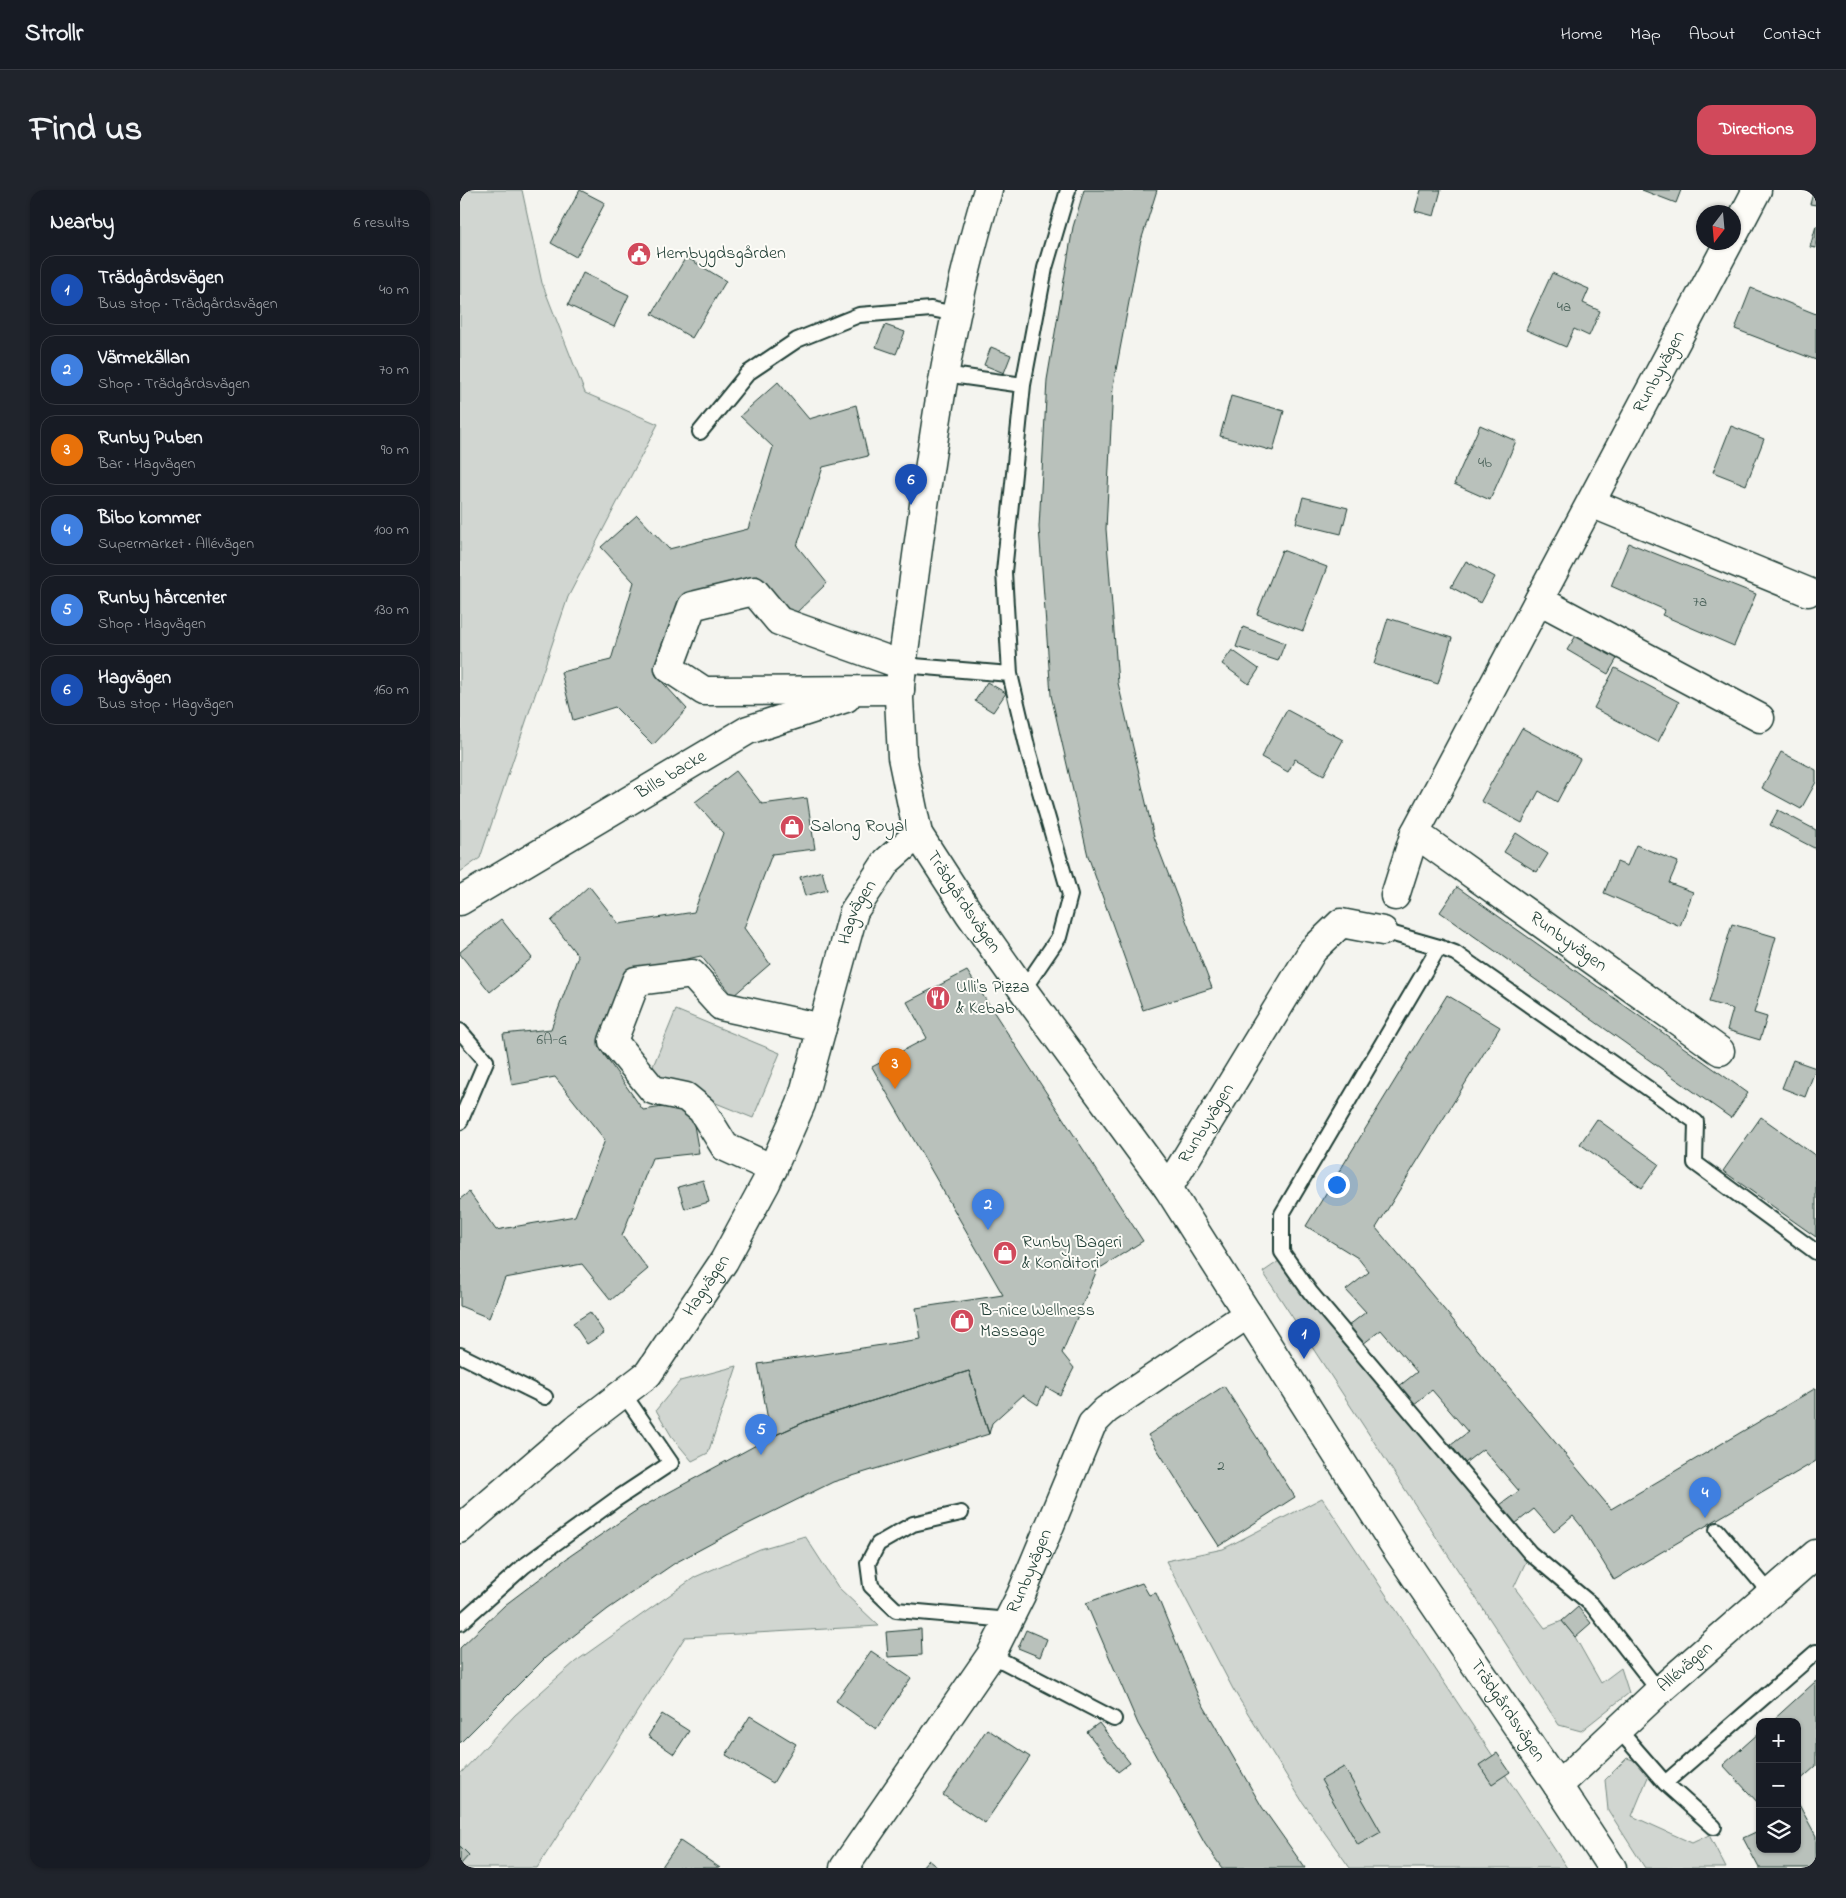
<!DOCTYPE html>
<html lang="en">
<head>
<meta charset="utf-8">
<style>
	body { margin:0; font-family:"Indie Flower",sans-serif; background:#20242c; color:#f1f3f6 }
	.controls { position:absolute; right:15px; bottom:15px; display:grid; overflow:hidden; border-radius:10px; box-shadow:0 1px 4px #0004 }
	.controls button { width:45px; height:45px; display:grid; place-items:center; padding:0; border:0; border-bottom:1px solid #363941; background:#171b24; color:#f1f3f6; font:25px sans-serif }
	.compass { position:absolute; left:1236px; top:15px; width:45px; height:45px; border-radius:50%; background:#171b24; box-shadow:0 1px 4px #0004; rotate:196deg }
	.you { position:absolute; left:876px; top:994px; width:18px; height:18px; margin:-12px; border:4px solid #fff; border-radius:50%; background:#1a73e8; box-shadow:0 0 0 8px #1a73e833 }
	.badge { display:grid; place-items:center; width:32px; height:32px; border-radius:50%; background:#d1495b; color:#fff; font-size:16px; font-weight:700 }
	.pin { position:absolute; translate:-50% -41px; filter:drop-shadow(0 1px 2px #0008) }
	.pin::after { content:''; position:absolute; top:26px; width:18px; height:15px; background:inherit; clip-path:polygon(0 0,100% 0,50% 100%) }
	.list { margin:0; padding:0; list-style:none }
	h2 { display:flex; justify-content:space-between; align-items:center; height:65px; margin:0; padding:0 20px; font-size:21px }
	h2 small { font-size:16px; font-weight:400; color:#9ea1a6 }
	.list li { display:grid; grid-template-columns:32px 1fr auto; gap:15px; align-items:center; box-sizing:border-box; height:70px; margin:0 10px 10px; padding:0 10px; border:1px solid #363941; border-radius:15px }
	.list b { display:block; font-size:19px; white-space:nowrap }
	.list p { margin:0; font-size:16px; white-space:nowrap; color:#9ea1a6 }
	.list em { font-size:16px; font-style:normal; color:#9ea1a6 }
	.icon { flex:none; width:28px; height:28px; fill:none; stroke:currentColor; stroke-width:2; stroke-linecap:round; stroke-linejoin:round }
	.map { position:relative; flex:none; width:1356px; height:1678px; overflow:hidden; border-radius:15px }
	header { display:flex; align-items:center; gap:30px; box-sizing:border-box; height:70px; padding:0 25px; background:#171b24; border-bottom:1px solid #363941 }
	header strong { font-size:24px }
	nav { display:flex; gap:28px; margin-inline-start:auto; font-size:18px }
	.intro { display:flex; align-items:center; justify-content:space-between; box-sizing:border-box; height:120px; padding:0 30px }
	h1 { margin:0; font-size:35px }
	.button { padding:12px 22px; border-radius:15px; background:#d1495b; color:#fff; font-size:18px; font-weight:700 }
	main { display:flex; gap:30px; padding:0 30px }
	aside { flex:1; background:#171b24; border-radius:15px; box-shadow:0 1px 4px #0004 }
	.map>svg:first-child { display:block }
	.green { fill:#d1d6d1; stroke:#788a82 }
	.building { fill:#b9c1bb; stroke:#1f3d34 }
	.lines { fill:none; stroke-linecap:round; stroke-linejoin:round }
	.lane-casing { stroke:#1f3d34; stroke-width:18 }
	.street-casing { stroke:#1f3d34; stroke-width:31 }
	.lane { stroke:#fdfcf7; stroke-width:14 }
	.street { stroke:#fdfcf7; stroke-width:28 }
	.labels { text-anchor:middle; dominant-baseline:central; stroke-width:4; stroke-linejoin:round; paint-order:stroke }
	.number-label { font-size:15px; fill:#465e56 }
	.poi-label { font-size:18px; fill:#1f3d34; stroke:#fdfcf7; text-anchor:start }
	.street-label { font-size:18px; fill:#1f3d34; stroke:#fdfcf7 }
</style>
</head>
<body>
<header>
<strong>Strollr</strong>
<nav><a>Home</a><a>Map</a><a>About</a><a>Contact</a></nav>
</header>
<div class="intro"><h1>Find us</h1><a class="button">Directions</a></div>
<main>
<aside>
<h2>Nearby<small>6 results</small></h2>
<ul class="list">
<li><span class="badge" style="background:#1a4fb4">1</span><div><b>Trädgårdsvägen</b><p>Bus stop · Trädgårdsvägen</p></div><em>40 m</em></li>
<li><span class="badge" style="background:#3f7fe0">2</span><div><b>Värmekällan</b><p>Shop · Trädgårdsvägen</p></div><em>70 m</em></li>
<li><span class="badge" style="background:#e8710a">3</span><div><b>Runby Puben</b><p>Bar · Hagvägen</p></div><em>90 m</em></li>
<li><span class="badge" style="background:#3f7fe0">4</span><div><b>Bibo kommer</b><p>Supermarket · Allévägen</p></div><em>100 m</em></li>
<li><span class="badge" style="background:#3f7fe0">5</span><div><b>Runby hårcenter</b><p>Shop · Hagvägen</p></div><em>130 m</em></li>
<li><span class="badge" style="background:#1a4fb4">6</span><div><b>Hagvägen</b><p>Bus stop · Hagvägen</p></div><em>160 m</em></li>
</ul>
</aside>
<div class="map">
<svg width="1356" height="1678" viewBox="0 0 1356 1678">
	<rect width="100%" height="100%" fill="#f4f4ef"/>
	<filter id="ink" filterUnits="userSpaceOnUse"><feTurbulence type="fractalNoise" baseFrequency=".02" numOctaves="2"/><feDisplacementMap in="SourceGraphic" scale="10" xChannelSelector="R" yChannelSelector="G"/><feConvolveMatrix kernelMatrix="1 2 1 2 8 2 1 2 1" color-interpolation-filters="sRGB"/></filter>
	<g filter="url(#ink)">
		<path class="green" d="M0,0H62L82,93L125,203L198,234L108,407L20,668L0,682Z
			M216,820L320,863L293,928L189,886Z
			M822,1069L1070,1363L1054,1397L1085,1438L1102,1431L1115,1447L1141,1493L1161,1478L1169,1503L1121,1541L1099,1535L803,1082Z
			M277,1176L248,1263L232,1271L212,1247L196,1220L220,1191Z
			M862,1308L1107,1678H890L842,1611L773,1499L706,1371L763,1359Z
			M345,1346L378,1397L419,1436L225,1447L77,1678H0V1584L55,1525L115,1472L235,1387L300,1359Z
			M1167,1568L1179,1572L1188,1587L1172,1626L1232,1653L1249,1645L1266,1678H1185L1148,1620L1145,1590Z"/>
		<path class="building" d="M120,0L145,13L116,67L91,53Z
			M624,0H697L680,54L653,196L646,339L658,493L694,647L752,798L683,820L628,666L591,505L579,337L587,190L613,37Z
			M961,0H981L974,26L955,21Z
			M1182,0H1221L1216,13Z
			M1354,0H1356V15L1350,14Z
			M1356,36V58L1350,57Z
			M226,67L266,91L232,148L192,124Z
			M123,83L169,105L154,137L108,115Z
			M1092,83L1129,99L1123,113L1140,121L1129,146L1114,139L1106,157L1066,140Z
			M1291,98L1356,124V170L1275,139Z
			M425,135L445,142L436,164L416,157Z
			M531,157L551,165L544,183L524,175Z
			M318,192L349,229L396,215L408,266L363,277L337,356L367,393L334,425L298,386L220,408L195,484L227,519L193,555L155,517L113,530L101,482L151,470L174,392L141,357L177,325L209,359L288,339L313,257L280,226Z
			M771,206L824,221L813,261L760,246Z
			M1020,235L1056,251L1030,310L994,294Z
			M1271,236L1304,249L1286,295L1253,282Z
			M843,307L888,318L881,344L836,333Z
			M1169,353L1296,404L1274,456L1202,425L1205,420L1151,396Z
			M822,360L867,377L843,441L797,424Z
			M1006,371L1035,387L1021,413L991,397Z
			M928,428L992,448L978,494L914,474Z
			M783,437L825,453L818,471L776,457Z
			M1119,441L1159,465L1148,484L1107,460Z
			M772,460L799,479L789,494L762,474Z
			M1155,478L1219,512L1198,552L1134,518Z
			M527,492L546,503L533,522L515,511Z
			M827,520L883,550L864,585L835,569L828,582L801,567Z
			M1062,538L1120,569L1097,612L1079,601L1062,633L1021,611Z
			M1321,562L1356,580V592L1341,619L1302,598Z
			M276,581L302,614L347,608L355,659L312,664L284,738L310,774L273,806L241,766L166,782L138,856L183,920L230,913L239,963L192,968L162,1046L188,1079L151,1110L122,1074L45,1088L29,1128L0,1116V1009L9,1002L36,1040L115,1026L145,950L95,887L52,895L43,844L91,839L118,766L91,731L129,696L159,734L234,722L263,643L235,612Z
			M1318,620L1356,640V659L1310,635Z
			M1056,643L1088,664L1077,682L1044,662Z
			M1176,655L1218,672L1209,693L1233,702L1220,736L1144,703L1157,672L1167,676Z
			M362,681L367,700L345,706L340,687Z
			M997,697L1288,903L1271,928L980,722Z
			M41,729L72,768L30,802L0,764V762Z
			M1272,734L1316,747L1294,823L1307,827L1300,850L1267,840L1273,819L1249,812Z
			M507,781L683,1051L637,1080L602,1163L614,1178L600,1205L586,1197L578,1215L563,1205L532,1233L529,1244L509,1181L347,1231L311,1247L298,1174L461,1149L456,1118L543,1105L412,877L467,848L447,812Z
			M987,805L1040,837L916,1038L1151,1319L1356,1198V1271L1154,1390L1121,1336L1113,1326L1094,1342L1074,1319L1055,1334L1040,1315L1059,1301L1023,1259L1005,1273L991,1255L1008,1242L972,1200L953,1215L938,1197L957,1182L921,1140L903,1154L888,1136L906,1122L886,1100L909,1082L898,1068L846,1036Z
			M1333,870L1356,878L1345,907L1322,898Z
			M1301,927L1356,966V1047L1263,981Z
			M1137,929L1199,974L1182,998L1120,954Z
			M243,990L249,1012L225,1019L218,997Z
			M130,1122L144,1143L127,1154L113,1133Z
			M509,1181L529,1244L373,1292L284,1336L215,1373L148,1419L85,1468L0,1553V1458L45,1415L110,1366L180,1318L311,1247L347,1231Z
			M764,1196L835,1307L759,1356L688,1245Z
			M682,1393L689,1405L696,1403L739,1508L802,1617L845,1678H762L745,1654L678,1534L626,1413Z
			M1118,1417L1131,1433L1115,1447L1102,1431Z
			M461,1439L462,1465L428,1467L426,1442Z
			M566,1440L587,1449L580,1467L558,1458Z
			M411,1461L451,1488L416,1539L376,1511Z
			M1356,1491V1576L1337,1593V1532H1311Z
			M202,1524L229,1541L214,1564L188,1546Z
			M290,1526L336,1554L313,1593L266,1565Z
			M639,1533L670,1573L658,1582L627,1542Z
			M527,1539L570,1567L525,1633L483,1605Z
			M1300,1542V1615L1263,1575Z
			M1037,1563L1050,1582L1032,1594L1019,1575Z
			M884,1577L921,1642L898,1655L861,1590Z
			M1337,1611L1356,1646V1678H1299L1283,1648L1300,1640V1659H1337Z
			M220,1651L260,1678H201Z
			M0,1656L9,1665L0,1675Z
			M468,1670L478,1678H461Z"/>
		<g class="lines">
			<g class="lane-casing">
				<path id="lane" d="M484,184L563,195
					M240,242L288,183L337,150L399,125L471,119L496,124
					M442,475L550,484
					M923,741L979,757L995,763L1236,932L1235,973L1356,1062
					M979,757L822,1024V1062L850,1102L1070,1363L1132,1415L1199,1501
					M563,800L599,747L610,705L568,560L550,484L544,382L563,195L585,78L608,0
					M0,841L26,871L0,932
					M0,1165L85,1207
					M501,1323L453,1334L418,1354L408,1373L411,1396L436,1420L549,1430
					M1257,1340L1310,1403
					M0,1433L64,1376L155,1310L211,1273L163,1203
					M531,1465L654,1529
					M1158,1539L1205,1593L1254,1637
					M1205,1593L1356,1462"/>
			</g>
			<g class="street-casing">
				<g id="street">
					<path id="s1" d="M528,0C480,154 465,316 442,475L439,508L442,567L458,644L509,723L563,800L708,998L938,1361L1098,1596L1152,1678"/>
					<path d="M1274,44L1297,0"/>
					<path d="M1131,313L1348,402"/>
					<path d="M1079,410L1300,528"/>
					<path d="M440,500L244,501L209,478L232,416L294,401L319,431L442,475"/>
					<path id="s2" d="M955,643L1260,861"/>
					<path id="s3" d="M935,706L955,643L1269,52"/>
					<path id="s4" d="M0,711L288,540L386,508"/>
					<path d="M313,979L265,957L242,920L226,907L193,900L153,851L176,791L232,784L261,816L362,838"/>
					<path id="s5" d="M708,998L853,760L881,733L923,741"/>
					<path id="s6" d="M0,1339L116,1239L188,1184L264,1071L306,993L341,914L394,721L427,671L458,644"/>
					<path id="s7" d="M1098,1596L1199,1501L1356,1364"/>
					<path id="s8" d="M384,1678L531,1465L561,1405L632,1234L646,1220L788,1124"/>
				</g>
			</g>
			<use href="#lane" class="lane"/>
			<use href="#street" class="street"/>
		</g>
	</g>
	<defs>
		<g id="civic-disc" transform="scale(1.25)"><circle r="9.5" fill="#d1495b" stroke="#fdfcf7"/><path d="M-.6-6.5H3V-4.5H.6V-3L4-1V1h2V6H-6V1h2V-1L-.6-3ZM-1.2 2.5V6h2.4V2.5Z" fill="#fff"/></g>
		<g id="shop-disc" transform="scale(1.25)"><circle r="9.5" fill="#d1495b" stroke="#fdfcf7"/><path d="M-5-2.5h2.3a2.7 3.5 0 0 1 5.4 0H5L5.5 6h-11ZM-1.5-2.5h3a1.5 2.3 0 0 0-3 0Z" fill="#fff"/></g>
		<g id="restaurant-disc" transform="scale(1.25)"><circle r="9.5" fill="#d1495b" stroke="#fdfcf7"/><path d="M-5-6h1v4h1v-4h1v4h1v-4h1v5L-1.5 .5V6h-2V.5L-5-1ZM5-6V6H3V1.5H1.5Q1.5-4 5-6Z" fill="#fff"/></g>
	</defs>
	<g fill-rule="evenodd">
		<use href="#civic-disc" x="179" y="64"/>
		<use href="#shop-disc" x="332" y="637"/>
		<use href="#restaurant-disc" x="478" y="808"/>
		<use href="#shop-disc" x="545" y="1063"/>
		<use href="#shop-disc" x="502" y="1131"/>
	</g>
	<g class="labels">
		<g class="number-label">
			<text x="1104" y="117">4a</text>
			<text x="1025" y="273">4b</text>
			<text x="1240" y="412">7a</text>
			<text x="92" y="850">6A-G</text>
			<text x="761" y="1276">2</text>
		</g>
		<g class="poi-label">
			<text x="196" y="64">Hembygdsgården</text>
			<text x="350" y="637">Salong Royal</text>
			<text x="496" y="798">Ulli's Pizza<tspan x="496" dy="21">&amp; Kebab</tspan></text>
			<text x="562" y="1053">Runby Bageri<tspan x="562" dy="21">&amp; Konditori</tspan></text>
			<text x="520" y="1121">B-nice Wellness<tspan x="520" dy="21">Massage</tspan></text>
		</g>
		<g class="street-label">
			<text stroke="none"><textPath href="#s3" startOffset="588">Runbyvägen</textPath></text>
			<text stroke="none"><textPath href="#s4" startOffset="246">Bills backe</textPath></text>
			<text stroke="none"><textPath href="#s1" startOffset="736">Trädgårdsvägen</textPath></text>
			<text stroke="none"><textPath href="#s6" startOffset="755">Hagvägen</textPath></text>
			<text stroke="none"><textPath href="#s2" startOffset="188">Runbyvägen</textPath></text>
			<text stroke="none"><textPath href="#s5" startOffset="75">Runbyvägen</textPath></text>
			<text stroke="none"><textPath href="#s6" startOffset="350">Hagvägen</textPath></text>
			<text stroke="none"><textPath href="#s8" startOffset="351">Runbyvägen</textPath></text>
			<text stroke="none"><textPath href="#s7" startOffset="174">Allévägen</textPath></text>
			<text stroke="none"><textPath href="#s1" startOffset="1711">Trädgårdsvägen</textPath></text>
		</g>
	</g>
</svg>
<div class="controls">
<button>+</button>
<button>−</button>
<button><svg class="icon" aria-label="layers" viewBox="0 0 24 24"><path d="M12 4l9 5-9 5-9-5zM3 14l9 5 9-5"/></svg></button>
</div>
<svg class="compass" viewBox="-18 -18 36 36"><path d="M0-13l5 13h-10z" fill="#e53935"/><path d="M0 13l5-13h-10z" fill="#9ea1a6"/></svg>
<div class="you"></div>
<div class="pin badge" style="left:844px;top:1169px;background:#1a4fb4">1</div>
<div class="pin badge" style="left:528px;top:1040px;background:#3f7fe0">2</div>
<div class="pin badge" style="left:435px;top:899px;background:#e8710a">3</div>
<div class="pin badge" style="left:1245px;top:1328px;background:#3f7fe0">4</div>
<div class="pin badge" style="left:301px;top:1265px;background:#3f7fe0">5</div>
<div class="pin badge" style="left:451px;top:315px;background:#1a4fb4">6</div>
</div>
</main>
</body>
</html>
